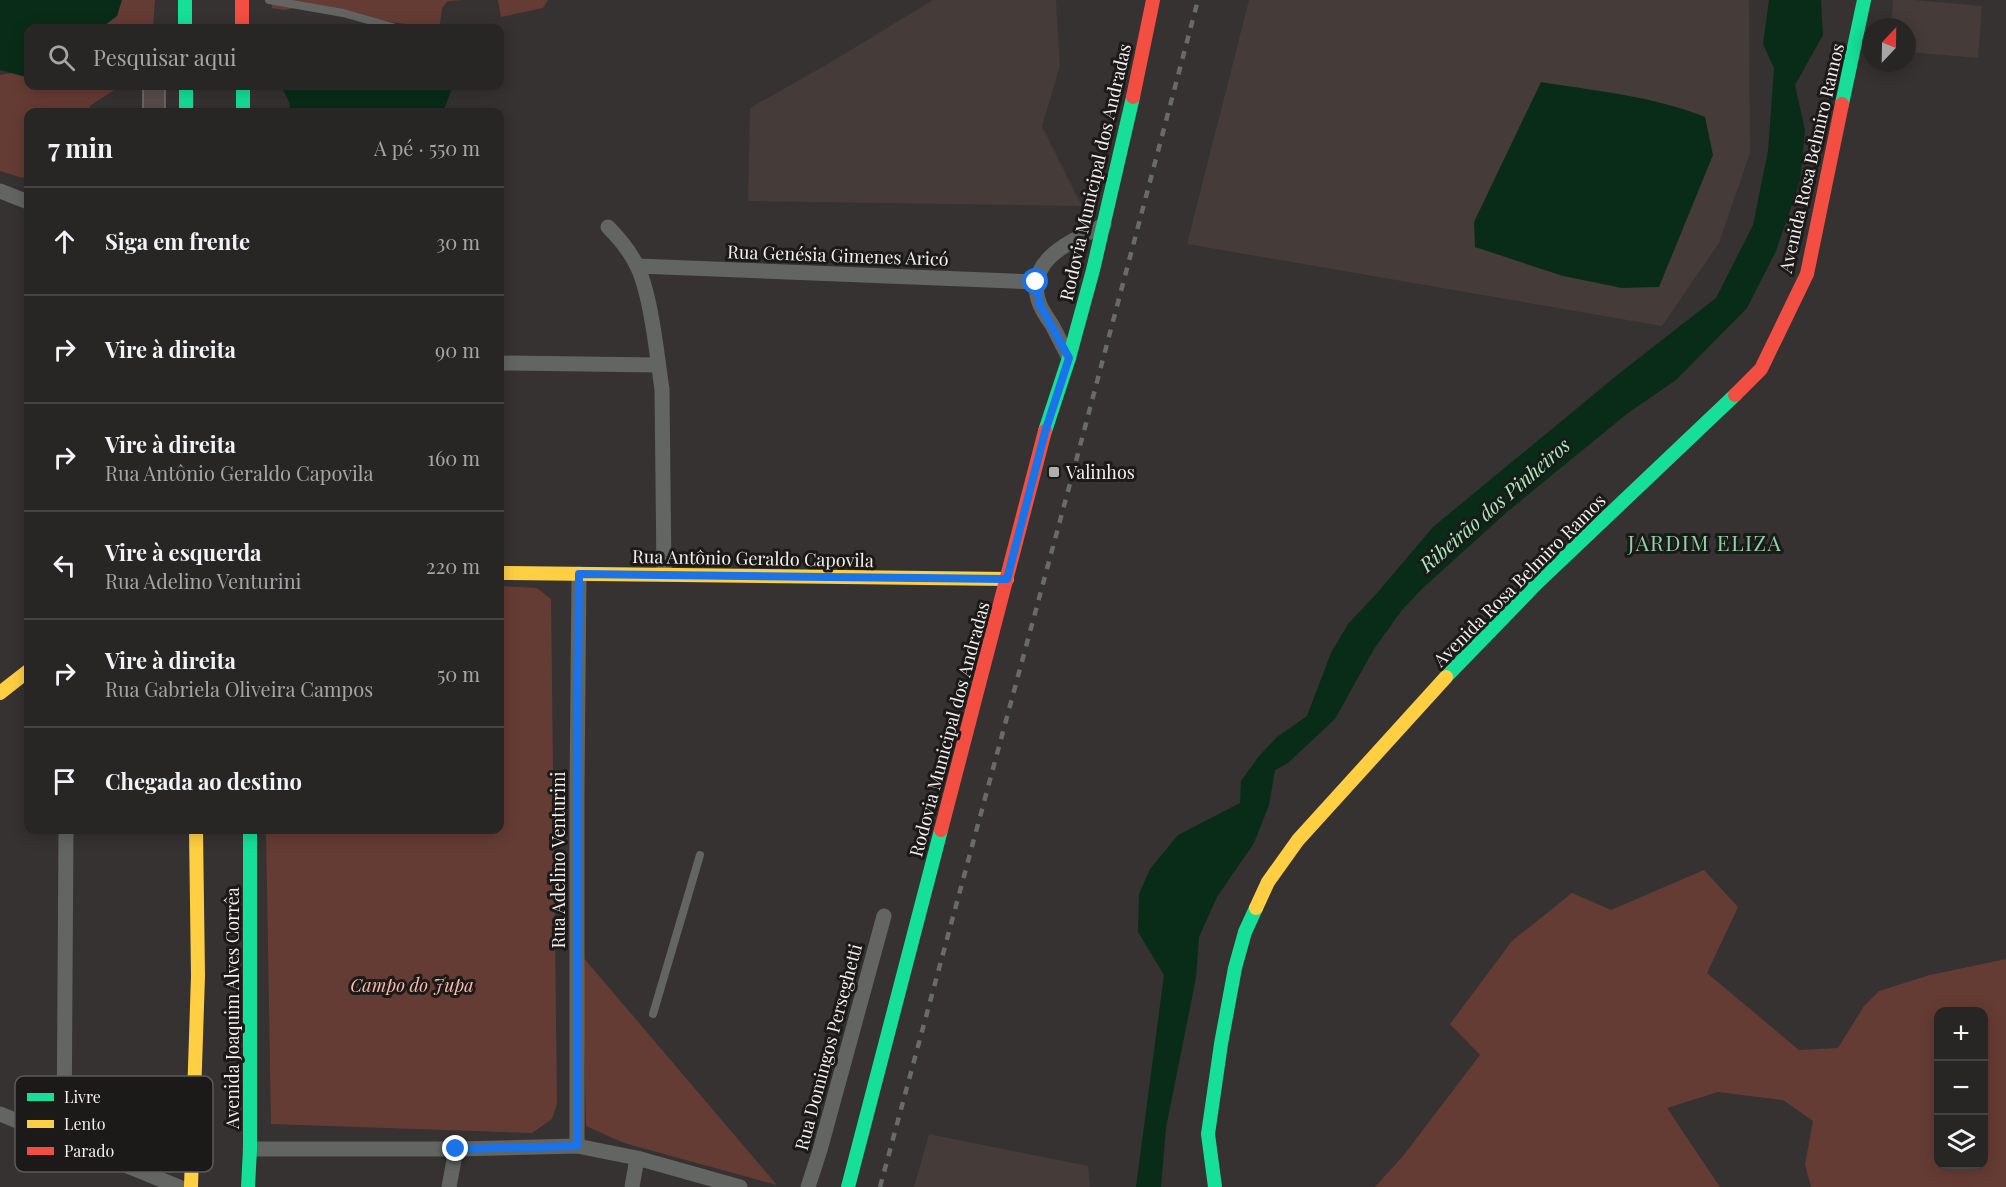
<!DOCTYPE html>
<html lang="pt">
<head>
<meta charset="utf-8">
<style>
	body { margin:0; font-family:"Playfair Display",serif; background:#343232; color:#f1f3f6 }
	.controls { position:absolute; right:18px; bottom:18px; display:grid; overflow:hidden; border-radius:12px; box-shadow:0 3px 15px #0003 }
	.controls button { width:54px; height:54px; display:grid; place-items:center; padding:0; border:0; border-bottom:2px solid #444342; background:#282625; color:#f1f3f6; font:30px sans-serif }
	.compass { position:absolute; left:1862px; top:18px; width:54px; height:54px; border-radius:50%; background:#282625; box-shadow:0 3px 15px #0003; rotate:22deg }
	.stop { position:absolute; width:18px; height:18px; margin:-14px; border:4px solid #1a73e8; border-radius:50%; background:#fff }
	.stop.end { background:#1a73e8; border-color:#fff; box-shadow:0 2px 6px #0008 }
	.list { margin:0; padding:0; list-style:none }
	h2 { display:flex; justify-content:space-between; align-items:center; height:78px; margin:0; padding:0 24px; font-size:26px }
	h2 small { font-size:20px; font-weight:400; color:#a5a5a7 }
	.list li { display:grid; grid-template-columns:39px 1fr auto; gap:18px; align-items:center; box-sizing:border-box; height:108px; padding:0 24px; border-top:2px solid #444342 }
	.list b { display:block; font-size:22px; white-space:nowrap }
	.list p { margin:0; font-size:20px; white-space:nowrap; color:#a5a5a7 }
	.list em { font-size:20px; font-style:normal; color:#a5a5a7 }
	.icon { flex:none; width:33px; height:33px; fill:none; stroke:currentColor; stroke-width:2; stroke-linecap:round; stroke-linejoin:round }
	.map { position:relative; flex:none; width:2006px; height:1187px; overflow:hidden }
	.search { position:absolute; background:#282625; box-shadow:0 3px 15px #0003; left:24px; top:24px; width:480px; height:66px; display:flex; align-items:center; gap:15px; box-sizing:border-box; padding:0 21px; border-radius:12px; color:#a5a5a7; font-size:22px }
	.panel { position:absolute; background:#282625; box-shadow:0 3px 15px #0003; left:24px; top:108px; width:480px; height:726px; border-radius:12px }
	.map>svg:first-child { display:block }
	.built { fill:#453b39 }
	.green { fill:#653c34; fill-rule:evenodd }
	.water { fill:#092c18 }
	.building { fill:#584d4a; stroke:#767473; stroke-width:1.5 }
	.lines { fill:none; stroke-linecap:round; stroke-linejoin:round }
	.lane { stroke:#626562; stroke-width:8 }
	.street { stroke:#626562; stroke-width:15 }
	.fast { stroke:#16e098; stroke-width:14 }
	.slow { stroke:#ffcf43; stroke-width:14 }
	.jam { stroke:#f24e42; stroke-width:14 }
	.rail { stroke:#686b68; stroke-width:4.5; stroke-dasharray:8 8; stroke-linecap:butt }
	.route { stroke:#1a73e8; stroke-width:8 }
	.poi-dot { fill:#b0adac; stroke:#1c1a19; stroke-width:2 }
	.labels { text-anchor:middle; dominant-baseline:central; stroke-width:6; stroke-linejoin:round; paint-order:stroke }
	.street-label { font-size:18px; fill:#f2efee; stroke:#1c1a19 }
	.poi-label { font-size:18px; fill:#f2efee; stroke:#1c1a19; text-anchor:start }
	.park-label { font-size:18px; font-style:italic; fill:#fdbaac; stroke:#1c1a19 }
	.water-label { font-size:20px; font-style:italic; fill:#a3efbd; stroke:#1c1a19 }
	.quarter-label { font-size:21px; letter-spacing:1.5px; fill:#8ad3a4; stroke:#1c1a19 }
	.key { fill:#1c1a19; stroke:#5c5a59; stroke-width:1.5 }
	.key-label { font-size:16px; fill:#f2efee }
</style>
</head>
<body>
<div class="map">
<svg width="2006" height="1187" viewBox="0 0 2006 1187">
	<rect width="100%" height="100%" fill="#353231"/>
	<path class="built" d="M933,0H1056L1060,66L1042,126L1082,206L748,201L750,108L826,65Z
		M1249,0H1749L1750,153L1719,243L1662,326L1187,244Z
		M1893,0H1914L1982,6L1978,58L1907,52V27H1891Z
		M929,1134L1088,1166L1090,1187H914Z"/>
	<path class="green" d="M101,0H155L153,28H82Z
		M271,0H463L448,1L442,8L440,24L433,28L294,8L284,10L272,8Z
		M498,0H548L543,8L501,17Z
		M28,67V86H120L90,106L91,112H28V178L19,177L0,171V75L22,71Z
		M500,586L537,588L551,599L557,1104L552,1119L532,1133L271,1124L266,830H500Z
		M1704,870L1738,907L1707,973L1799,1050L1838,1048L1864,1006L1879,991L1930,975L2006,959V1187H1811L1805,1165L1813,1121L1783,1100L1718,1092L1667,1108L1720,1187H1375L1403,1156L1480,1055L1450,1024L1512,941L1572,893L1611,910ZM1938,1012H1984V1164H1938Z
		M582,956L777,1185L624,1143L586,1126Z"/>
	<path class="water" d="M0,0H122L117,16L101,28H28V76L26,77L0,70Z
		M1769,0H1821L1823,35L1795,85L1805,130L1800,181L1776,251L1747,308L1676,380L1628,413L1507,512L1424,587L1402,610L1374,649L1335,719L1288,763L1275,770L1269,805L1254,843L1217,897L1199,937L1196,978L1166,1128L1161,1187H1136L1164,975L1138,932L1139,894L1150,869L1178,835L1240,803L1241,781L1259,756L1277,737L1307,716L1331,653L1348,624L1378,592L1433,527L1621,372L1716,298L1753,225L1768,151L1774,68L1763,44Z
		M1541,82C1596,91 1653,96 1705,117L1713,155L1659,287L1622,288L1563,276L1475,247L1474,222Z
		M281,86H453L443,112H289L290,104Z"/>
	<path class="building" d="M143,86H165V112H143Z"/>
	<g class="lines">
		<path class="lane" d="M269,0L343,13L396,28
			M653,1014L700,855"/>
		<path class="street" d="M0,191L28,202
			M608,227C619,238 629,250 636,264C651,292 657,357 662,389L664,574
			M638,266L1036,282
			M1069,358C1063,347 1058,336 1052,325C1048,319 1043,312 1040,305C1022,260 1072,241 1104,225
			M500,363L658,365
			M0,1114L179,1187
			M64,1141L66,830
			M577,1146V789L579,574
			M250,1149H456L577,1146L637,1158L740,1187
			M449,1187L456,1149
			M632,1187L637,1158
			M808,1187L820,1150L884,916"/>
		<path class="fast" d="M185,0V28
			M186,86V112
			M243,86V112
			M1842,104L1864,0
			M1045,431L1069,358L1093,270L1133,97
			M1446,677L1536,584L1735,395
			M248,1187L250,1149V830
			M848,1187L941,830
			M1215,1187L1208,1134L1221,1044L1235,968L1245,932L1256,908"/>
		<path class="slow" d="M500,573L1007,579
			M0,693L28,671
			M1256,908L1268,882L1298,840L1446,677
			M191,1187L198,976L196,830"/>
		<path class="jam" d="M242,0V28
			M1133,97L1153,0
			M1735,395L1761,369L1807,274L1842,104
			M941,830L1045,431"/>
		<path class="rail" d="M880,1187L1071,480L1198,0"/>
	</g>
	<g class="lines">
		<path class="route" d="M456,1149L577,1146V789L579,574L1007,579L1045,432L1069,358L1040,305L1036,282"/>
	</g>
	<rect class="poi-dot" x="1048" y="466" width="12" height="12" rx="3"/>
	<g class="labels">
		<g class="street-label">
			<text transform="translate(1811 158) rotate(-77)">Avenida Rosa Belmiro Ramos</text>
			<text transform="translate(1095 172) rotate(-77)">Rodovia Municipal dos Andradas</text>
			<text transform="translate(838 255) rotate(2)">Rua Genésia Gimenes Aricó</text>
			<text transform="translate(753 558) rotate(1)">Rua Antônio Geraldo Capovila</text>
			<text transform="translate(1519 580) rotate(-45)">Avenida Rosa Belmiro Ramos</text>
			<text transform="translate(949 729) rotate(-75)">Rodovia Municipal dos Andradas</text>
			<text transform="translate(558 860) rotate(-90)">Rua Adelino Venturini</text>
			<text transform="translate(232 1008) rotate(-90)">Avenida Joaquim Alves Corrêa</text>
			<text transform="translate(828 1047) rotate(-75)">Rua Domingos Perseghetti</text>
		</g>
		<g class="poi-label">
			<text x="1066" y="472">Valinhos</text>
		</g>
		<g class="park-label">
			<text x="412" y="985">Campo do Jupa</text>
		</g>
		<g class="water-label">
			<text transform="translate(1494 504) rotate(-41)">Ribeirão dos Pinheiros</text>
		</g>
		<g class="quarter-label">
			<text x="1705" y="542">JARDIM ELIZA</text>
		</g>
	</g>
	<rect x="15" y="1076" width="198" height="96" rx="9" class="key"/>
	<rect x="27" y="1093" width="27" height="8" fill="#16e098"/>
	<rect x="27" y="1120" width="27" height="8" fill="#ffcf43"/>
	<rect x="27" y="1147" width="27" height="8" fill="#f24e42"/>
	<g class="key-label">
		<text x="64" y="1103">Livre</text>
		<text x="64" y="1130">Lento</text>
		<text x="64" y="1157">Parado</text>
	</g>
</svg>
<div class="controls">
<button>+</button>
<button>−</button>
<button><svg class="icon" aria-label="layers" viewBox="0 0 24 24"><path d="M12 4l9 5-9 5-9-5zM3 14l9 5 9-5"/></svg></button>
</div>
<svg class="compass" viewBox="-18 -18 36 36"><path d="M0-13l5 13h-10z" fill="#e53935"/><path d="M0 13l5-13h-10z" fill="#a5a5a7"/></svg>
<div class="stop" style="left:1036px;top:282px"></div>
<div class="stop end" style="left:456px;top:1149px"></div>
<div class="search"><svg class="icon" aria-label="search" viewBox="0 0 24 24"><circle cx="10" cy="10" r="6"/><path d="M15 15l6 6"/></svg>Pesquisar aqui</div>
<section class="panel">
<h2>7 min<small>A pé · 550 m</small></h2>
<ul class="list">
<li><svg class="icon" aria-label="ahead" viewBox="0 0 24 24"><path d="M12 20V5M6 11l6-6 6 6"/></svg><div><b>Siga em frente</b></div><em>30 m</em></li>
<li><svg class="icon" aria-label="right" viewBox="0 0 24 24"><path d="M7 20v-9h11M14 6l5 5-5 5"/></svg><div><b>Vire à direita</b></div><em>90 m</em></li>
<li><svg class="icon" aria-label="right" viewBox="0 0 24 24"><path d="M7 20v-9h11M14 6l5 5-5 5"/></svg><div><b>Vire à direita</b><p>Rua Antônio Geraldo Capovila</p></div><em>160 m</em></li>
<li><svg class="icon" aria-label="left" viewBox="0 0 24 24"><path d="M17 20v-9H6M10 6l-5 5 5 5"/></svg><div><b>Vire à esquerda</b><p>Rua Adelino Venturini</p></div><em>220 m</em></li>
<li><svg class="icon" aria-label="right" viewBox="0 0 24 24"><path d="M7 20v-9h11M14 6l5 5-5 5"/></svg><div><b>Vire à direita</b><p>Rua Gabriela Oliveira Campos</p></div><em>50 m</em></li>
<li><svg class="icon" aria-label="arrive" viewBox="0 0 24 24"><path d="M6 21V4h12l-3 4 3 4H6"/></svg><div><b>Chegada ao destino</b></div></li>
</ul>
</section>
</div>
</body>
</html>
